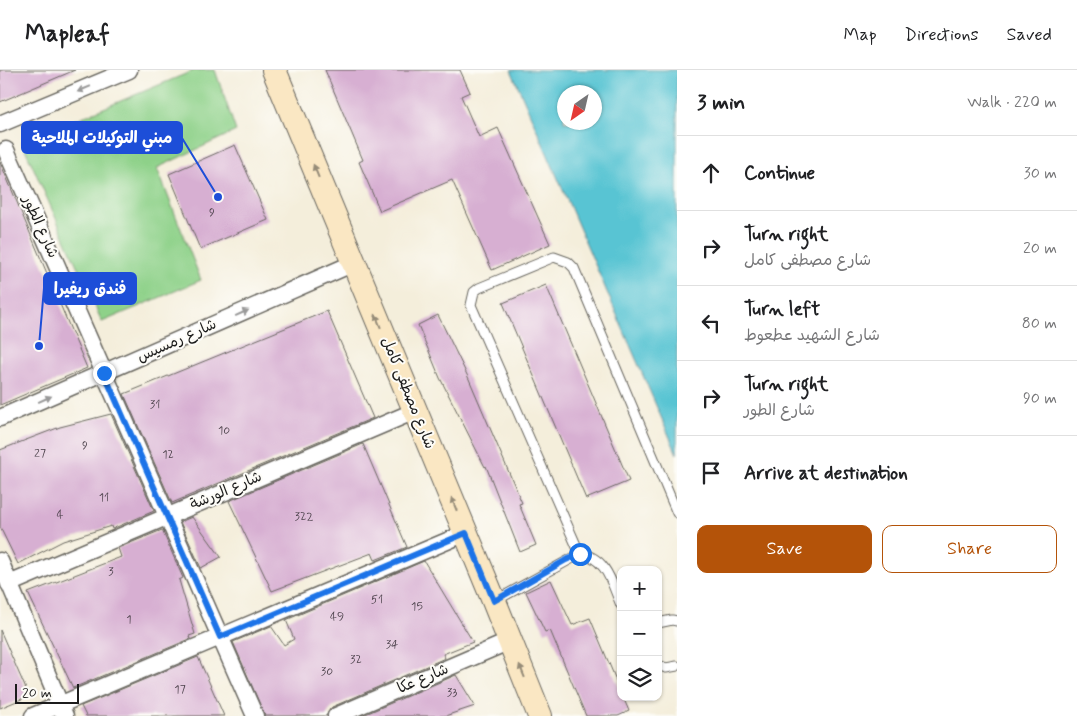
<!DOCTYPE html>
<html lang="en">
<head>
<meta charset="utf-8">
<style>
	body { margin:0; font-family:Mynerve,"Playpen Sans Arabic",sans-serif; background:#f6f6f6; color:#202124 }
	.controls { position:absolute; right:15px; bottom:15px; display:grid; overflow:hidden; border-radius:10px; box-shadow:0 1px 4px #0004 }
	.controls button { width:45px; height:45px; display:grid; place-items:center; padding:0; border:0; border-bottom:1px solid #e0e0e0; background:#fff; color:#202124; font:25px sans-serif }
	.compass { position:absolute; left:557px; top:15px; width:45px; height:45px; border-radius:50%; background:#fff; box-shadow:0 1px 4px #0004; rotate:214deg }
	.scale { position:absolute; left:15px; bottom:12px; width:64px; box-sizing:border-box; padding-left:5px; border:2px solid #1c1c1c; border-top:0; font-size:14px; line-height:18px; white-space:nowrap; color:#1c1c1c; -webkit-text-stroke:4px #fdfcf7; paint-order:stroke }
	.stop { position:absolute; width:15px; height:15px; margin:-11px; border:4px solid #1a73e8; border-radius:50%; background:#fff }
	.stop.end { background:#1a73e8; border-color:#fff; box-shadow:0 1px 5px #0008 }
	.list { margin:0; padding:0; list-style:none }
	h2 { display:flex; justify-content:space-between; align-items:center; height:65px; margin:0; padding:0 20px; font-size:21px }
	h2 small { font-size:16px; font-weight:400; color:#757577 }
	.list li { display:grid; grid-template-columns:32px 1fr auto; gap:15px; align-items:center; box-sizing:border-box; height:75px; padding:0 20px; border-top:1px solid #e0e0e0 }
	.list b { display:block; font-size:19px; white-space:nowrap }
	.list p { margin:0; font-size:16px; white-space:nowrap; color:#757577 }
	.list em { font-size:16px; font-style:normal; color:#757577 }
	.actions { display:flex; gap:10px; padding:15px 20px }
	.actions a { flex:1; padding:11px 0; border:1px solid #b45309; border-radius:10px; text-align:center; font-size:18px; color:#b45309 }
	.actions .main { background:#b45309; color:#fff }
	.icon { flex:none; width:28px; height:28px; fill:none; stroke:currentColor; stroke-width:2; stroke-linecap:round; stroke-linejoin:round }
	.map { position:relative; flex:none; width:677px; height:646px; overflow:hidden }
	header { display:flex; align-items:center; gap:30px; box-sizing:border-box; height:70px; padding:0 25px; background:#fff; border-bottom:1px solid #e0e0e0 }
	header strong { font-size:24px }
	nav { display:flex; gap:28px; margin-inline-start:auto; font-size:18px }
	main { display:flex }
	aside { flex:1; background:#fff }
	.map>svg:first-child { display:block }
	.green { fill:#8ed189; stroke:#557652 }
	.water { fill:#59c4d3; stroke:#3a7078; fill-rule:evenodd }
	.building { fill:#d7afd2 }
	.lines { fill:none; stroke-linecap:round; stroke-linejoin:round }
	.service-casing { stroke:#68665f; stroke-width:11 }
	.minor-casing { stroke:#68665f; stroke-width:19 }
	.secondary-casing { stroke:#68665f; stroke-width:26 }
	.service { stroke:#fff; stroke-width:9 }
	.minor { stroke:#fff; stroke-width:16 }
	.secondary { stroke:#fae7c3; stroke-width:24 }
	.oneway { fill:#999 }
	.oneway2 { fill:#968c78 }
	.route { stroke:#1a73e8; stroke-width:6 }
	.labels { text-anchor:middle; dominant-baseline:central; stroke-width:4; stroke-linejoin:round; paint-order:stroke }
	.number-label { font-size:12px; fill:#4b414a }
	.street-label { font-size:15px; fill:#1c1c1c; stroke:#fdfcf7 }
	.leader { fill:none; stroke:#1d4ed8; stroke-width:2 }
	.callout-dot { fill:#1d4ed8; stroke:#fdfcf7; stroke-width:2 }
	.callout { fill:#1d4ed8; stroke:#1d4ed8; stroke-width:2 }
	.callout-label { font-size:16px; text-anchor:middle; font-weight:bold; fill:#fff }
</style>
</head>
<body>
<header>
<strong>Mapleaf</strong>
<nav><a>Map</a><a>Directions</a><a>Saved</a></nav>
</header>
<main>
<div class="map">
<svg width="677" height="646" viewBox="0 0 677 646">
	<rect width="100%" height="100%" fill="#fdfcf7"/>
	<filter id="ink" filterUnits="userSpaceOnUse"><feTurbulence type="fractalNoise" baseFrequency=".02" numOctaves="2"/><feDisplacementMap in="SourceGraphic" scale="10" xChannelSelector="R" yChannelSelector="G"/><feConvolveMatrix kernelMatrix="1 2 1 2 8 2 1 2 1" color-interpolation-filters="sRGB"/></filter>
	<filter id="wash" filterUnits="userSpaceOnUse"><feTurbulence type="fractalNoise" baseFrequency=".0096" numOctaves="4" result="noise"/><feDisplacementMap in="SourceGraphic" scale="20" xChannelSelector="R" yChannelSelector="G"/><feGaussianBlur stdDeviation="1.12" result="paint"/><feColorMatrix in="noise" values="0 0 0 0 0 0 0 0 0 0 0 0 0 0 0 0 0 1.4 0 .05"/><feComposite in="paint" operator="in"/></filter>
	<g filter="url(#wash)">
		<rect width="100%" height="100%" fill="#f4eedb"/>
		<path class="green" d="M195,0H215L236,61L157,98L201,210L102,252L22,72Z"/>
		<path class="water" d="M511,0H677V384ZM564,22H594V52H564Z"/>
		<g id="blocks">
			<path class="building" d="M0,0H75L0,32Z
				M325,0H460L470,22L461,26L479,67L498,58L550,174L492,200L452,110L380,141L359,92L363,90Z
				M235,75L268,150L200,179L169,104Z
				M0,92L87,298L0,335Z
				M546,215L629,411L586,429L503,233Z
				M327,241L373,348L172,433L124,324Z
				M438,245L469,309L522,433L519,434L536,475L520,482L486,396L485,397L440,308L418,255Z
				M111,344L154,441L112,459L111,456L63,471L18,494L0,457V380L60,357Z
				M363,374L407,477L375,490L372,483L272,521L229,431Z
				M192,447L221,487L201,498L180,452Z
				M162,460L183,508L179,510L195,564L189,566L190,569L73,618L28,523L121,487L118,478Z
				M424,491L473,572L443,584L445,588L332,637L326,646H265L233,572L271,556L284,575L294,569L286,550Z
				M551,510L572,555L590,548L621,622V627H623L629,641L618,646H586L550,560L545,562L526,522Z
				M0,560L29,626L0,638Z
				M198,587L224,646H86L81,636Z
				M456,605L475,636L445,646H361Z"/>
		</g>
	</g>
	<g filter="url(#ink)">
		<use href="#blocks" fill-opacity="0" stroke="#68665f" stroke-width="1"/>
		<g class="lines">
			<g class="service-casing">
				<path id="service" d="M580,484L471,235L474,222L479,218L554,187L568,192L574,198L677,443
					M495,531L580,484C606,486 612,514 621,535
					M658,553L672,550L677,551
					M658,595L666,598L677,596"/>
			</g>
			<g class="minor-casing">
				<path id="minor" d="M0,54L129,0
					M6,80L255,646
					M0,348L354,193
					M0,491L65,646
					M9,514L415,341
					M33,646L466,463
					M336,646L510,571"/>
			</g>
			<g class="secondary-casing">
				<path id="secondary" d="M274,0L494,531L540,646"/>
			</g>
			<use href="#service" class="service"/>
			<use href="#minor" class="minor"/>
			<use href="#secondary" class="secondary"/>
		</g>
		<defs><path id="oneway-solid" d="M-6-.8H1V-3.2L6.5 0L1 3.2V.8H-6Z" transform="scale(1.25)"/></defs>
		<g class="oneway">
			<use href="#oneway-solid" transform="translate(84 19) rotate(157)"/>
			<use href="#oneway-solid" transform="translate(242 243) rotate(-24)"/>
			<use href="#oneway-solid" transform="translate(45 329) rotate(-24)"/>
		</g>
		<g class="oneway2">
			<use href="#oneway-solid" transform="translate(316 101) rotate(-112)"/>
			<use href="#oneway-solid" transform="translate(378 251) rotate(-112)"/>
			<use href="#oneway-solid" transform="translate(454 434) rotate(-112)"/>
			<use href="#oneway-solid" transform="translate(522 601) rotate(-112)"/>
		</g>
	</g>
	<g class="lines" filter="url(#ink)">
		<path class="route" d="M104,303L220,567L466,463L494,531L566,490L580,484"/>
	</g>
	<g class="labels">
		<g class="number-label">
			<text x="212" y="143">9</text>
			<text x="155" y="335">31</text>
			<text x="224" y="361">10</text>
			<text x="85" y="376">9</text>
			<text x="40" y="384">27</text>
			<text x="168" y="385">12</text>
			<text x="104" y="428">11</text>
			<text x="60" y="445">4</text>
			<text x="304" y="447">322</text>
			<text x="111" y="502">3</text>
			<text x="377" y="530">51</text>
			<text x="417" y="537">15</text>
			<text x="337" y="547">49</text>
			<text x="129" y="550">1</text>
			<text x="392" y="575">34</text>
			<text x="356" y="590">32</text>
			<text x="327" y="602">30</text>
			<text x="180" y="620">17</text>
			<text x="452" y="623">33</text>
		</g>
		<g class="street-label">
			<text transform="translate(40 157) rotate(66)">شارع الطور</text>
			<text transform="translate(177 271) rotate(-24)">شارع رمسيس</text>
			<text transform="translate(408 323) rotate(68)">شارع مصطفى كامل</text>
			<text transform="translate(226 421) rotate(-23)">شارع الورشة</text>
			<text transform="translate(423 609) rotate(-23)">شارع عكا</text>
		</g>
	</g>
	<path class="leader" d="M218 127L182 68M39 276L44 218"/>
	<g class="callout-dot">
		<circle cx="218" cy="127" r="5"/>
		<circle cx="39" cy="276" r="5"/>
	</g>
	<g class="callout">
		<rect x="22" y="52" width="160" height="31" rx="5"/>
		<rect x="44" y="203" width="92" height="31" rx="5"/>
	</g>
	<g class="callout-label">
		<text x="102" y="73">مبني التوكيلات الملاحية</text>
		<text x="90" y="224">فندق ريفيرا</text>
	</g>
</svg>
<div class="controls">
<button>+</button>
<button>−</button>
<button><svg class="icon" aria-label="layers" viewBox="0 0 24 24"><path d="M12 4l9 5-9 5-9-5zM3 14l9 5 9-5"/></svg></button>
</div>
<svg class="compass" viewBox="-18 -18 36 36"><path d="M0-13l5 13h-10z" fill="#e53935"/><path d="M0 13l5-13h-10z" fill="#757577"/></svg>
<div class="scale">20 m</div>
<div class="stop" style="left:580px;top:484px"></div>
<div class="stop end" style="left:104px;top:303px"></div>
</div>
<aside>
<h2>3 min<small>Walk · 220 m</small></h2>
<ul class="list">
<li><svg class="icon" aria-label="ahead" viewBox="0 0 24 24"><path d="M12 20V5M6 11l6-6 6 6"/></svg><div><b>Continue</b></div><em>30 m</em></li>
<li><svg class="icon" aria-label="right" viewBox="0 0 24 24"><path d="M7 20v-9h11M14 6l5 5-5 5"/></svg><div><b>Turn right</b><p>شارع مصطفى كامل</p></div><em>20 m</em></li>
<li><svg class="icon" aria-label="left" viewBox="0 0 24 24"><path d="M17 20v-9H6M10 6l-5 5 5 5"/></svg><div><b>Turn left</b><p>شارع الشهيد عطعوط</p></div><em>80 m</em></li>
<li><svg class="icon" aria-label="right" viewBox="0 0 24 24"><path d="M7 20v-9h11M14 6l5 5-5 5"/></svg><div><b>Turn right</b><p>شارع الطور</p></div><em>90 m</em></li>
<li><svg class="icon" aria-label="arrive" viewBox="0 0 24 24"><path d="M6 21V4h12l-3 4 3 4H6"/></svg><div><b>Arrive at destination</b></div></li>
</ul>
<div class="actions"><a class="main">Save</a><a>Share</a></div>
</aside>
</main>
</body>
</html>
